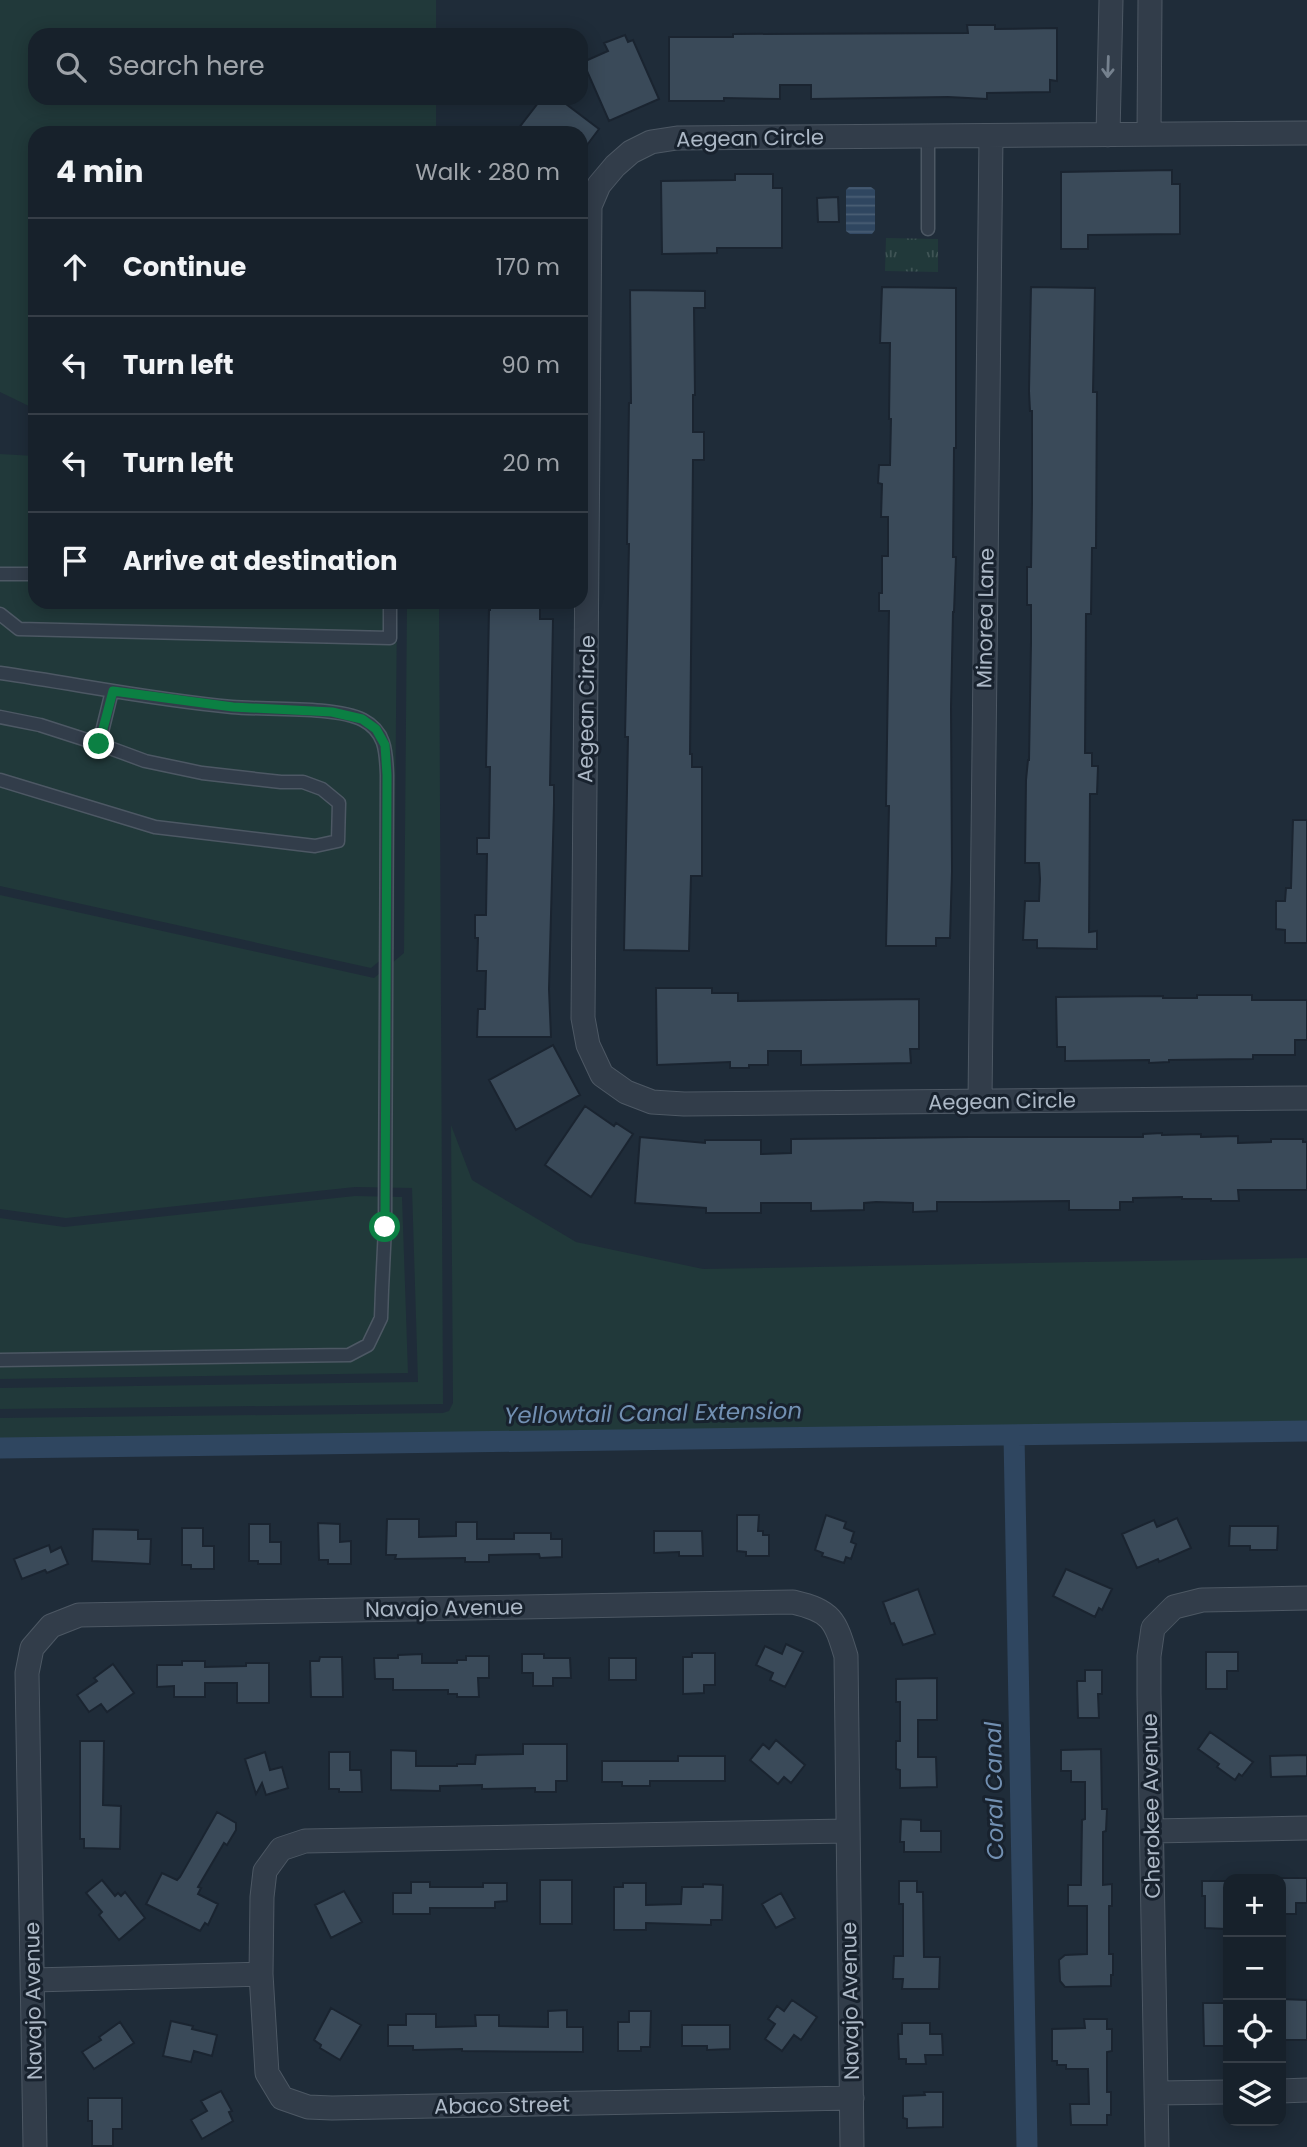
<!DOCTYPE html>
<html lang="en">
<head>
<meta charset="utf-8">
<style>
	body { margin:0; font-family:Poppins,sans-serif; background:#202933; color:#f1f3f6 }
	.controls { position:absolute; right:21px; bottom:21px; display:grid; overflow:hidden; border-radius:14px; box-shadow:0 4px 18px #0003 }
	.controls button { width:63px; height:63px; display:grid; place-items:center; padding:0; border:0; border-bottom:2px solid #363e47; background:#17212b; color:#f1f3f6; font:35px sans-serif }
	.stop { position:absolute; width:21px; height:21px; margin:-16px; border:5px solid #0b8043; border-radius:50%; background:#fff }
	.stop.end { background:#0b8043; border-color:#fff; box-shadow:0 2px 7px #0008 }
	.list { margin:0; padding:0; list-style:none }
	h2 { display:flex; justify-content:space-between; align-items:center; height:91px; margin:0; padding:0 28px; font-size:30px }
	h2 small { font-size:23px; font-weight:400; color:#9ea3a9 }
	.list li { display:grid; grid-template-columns:46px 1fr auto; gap:21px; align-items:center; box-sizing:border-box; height:98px; padding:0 28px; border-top:2px solid #363e47 }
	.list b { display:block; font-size:26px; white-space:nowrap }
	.list em { font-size:23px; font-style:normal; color:#9ea3a9 }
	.icon { flex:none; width:38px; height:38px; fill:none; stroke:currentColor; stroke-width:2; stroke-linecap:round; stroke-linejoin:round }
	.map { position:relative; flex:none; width:1307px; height:2147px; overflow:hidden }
	.search { position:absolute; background:#17212b; box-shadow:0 4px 18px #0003; left:28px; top:28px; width:560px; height:77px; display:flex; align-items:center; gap:18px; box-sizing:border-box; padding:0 24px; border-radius:21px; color:#9ea3a9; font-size:26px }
	.panel { position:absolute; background:#17212b; box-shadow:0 4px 18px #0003; left:28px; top:126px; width:560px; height:483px; border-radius:21px }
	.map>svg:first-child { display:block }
	.grass { fill:#21393a }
	.park { fill:url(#park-tufts) }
	.water { fill:url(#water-rules) }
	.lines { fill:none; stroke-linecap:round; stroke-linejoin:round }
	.canal { stroke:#2f4660; stroke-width:21 }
	.building { fill:#3a4a59; stroke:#1a2430; stroke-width:2 }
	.service-casing { stroke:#4d5864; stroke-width:15 }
	.minor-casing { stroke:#4d5864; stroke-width:25 }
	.service { stroke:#323d4a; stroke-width:12 }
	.minor { stroke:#323d4a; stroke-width:23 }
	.oneway { stroke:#75818e }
	.route { stroke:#0b8043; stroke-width:9 }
	.labels { text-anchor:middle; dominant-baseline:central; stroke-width:6; stroke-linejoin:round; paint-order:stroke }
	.street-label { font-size:21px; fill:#acb8c6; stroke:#18222e }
	.water-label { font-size:23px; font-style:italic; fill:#7290b2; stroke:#18222e }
</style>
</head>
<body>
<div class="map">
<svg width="1307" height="2147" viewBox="0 0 1307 2147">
	<defs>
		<pattern id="park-tufts" width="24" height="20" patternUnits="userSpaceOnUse" patternTransform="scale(1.75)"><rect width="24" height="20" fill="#21393a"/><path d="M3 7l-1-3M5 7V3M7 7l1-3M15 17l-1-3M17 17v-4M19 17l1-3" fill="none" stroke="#3f5455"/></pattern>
		<pattern id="water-rules" width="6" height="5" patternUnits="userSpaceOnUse" patternTransform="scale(1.75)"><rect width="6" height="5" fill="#2f4660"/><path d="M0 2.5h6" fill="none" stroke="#4a5f75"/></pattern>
	</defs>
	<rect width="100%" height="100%" fill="#1f2c39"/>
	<path class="grass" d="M0,0H436V35H35V98H436V133H35V409L0,392Z
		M0,454L35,456V602H397L394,949L371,968L0,886Z
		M407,602H439L443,1404L0,1409V1388L418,1382L412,1188L355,1187L66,1218L0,1209V895L374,978L404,953Z
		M451,1125L472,1180L576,1242L703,1269L1307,1258V1437L0,1455V1418L443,1413L449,1411L453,1403Z
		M355,1196L402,1197L408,1373L0,1379V1218L64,1227Z"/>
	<path class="park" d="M886,238L938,239V272L885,271Z"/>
	<path class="water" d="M849,187H871L875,190V230L872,234H850L846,231V190Z"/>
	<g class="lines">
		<path class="canal" d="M1014,1435L1027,2147
			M0,1448L1307,1431"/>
	</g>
	<path class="building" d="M967,25H995V29L1057,28V81L1050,80V92L987,93V99L948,97L811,99V85H780V99L724,98V101H669V37H733V34L968,33Z
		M625,35L628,42L633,40L659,99L609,121L583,62L608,51L604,43Z
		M542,98H558L599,129L587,145L581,141V133H515Z
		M1172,170V184H1180V234L1088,235V249H1061V172Z
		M735,174H773V188H782V248H717V253L662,254L661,181L735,180Z
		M838,197L839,222H818L817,198Z
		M882,287L956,288V448H954L953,557H956L954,612H953L951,707L952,871L950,938H936V946H886L889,806H886L889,611H879V593H882V556H888V517H881L882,484L878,483L879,465H890L891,419H889L890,343H880Z
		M1031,287L1095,288L1093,392H1097L1096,548H1092L1091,614H1086L1085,753H1092V766H1098L1097,794H1090L1089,932L1097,931V949L1037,948V940H1023L1025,901H1039L1040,879L1039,863H1025L1026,780L1028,760H1029L1031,643V605H1027V567H1031L1032,503V411H1030L1029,391Z
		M630,290L705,291V308H694L695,395H693V432H704V460H693L690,754H692V767H702V876H691L689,951L624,950L628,737H625L629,544H627L629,403H631Z
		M490,602H540V619H553L550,785H554V804L549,989L551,1037H477L478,1009H485L486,971H477L478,938H475V915H486L487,854H477V838H489L490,767H486L489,610H490Z
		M1293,820H1307V943H1285V930L1276,929V901H1285L1286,888H1291Z
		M656,988H712V993H738V1001L919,999V1049H910L911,1063L801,1065V1051H768V1065H749V1068H730V1062L657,1065Z
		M1197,995H1252V1000H1307V1040H1295V1055H1253V1059L1169,1060V1062L1149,1063V1060L1065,1061V1047H1057L1056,997L1163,996V998H1197Z
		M553,1045L580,1095L516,1130L489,1080Z
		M585,1106L614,1126L616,1123L633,1134L591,1197L545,1165Z
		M1162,1133V1135L1201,1134V1137L1238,1136V1143L1271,1142V1139H1303V1142H1307V1190H1238L1239,1201H1211V1199H1182V1197L1133,1198V1202H1120V1210H1069V1201L979,1202H937V1211L913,1212V1203L876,1202L864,1203V1210L811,1211V1203H761V1213H706V1208L635,1203L640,1137L705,1143V1140H761V1154L791,1153V1139L968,1137H1143V1134Z
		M737,1515H759L758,1531H763V1535H769V1556H746V1552L737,1551Z
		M826,1515L846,1522L844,1528L854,1532L851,1542L856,1544L851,1559L846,1557L844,1563L822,1556L823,1553L815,1550Z
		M1177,1518L1191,1548L1159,1562L1158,1559L1137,1568L1122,1534L1154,1520L1157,1527Z
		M387,1519H419V1537L456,1536V1522H477V1539H514V1533H551V1539H562V1557L540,1558L539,1554L489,1555V1562H465V1558L395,1559L396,1555H386Z
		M318,1523L340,1524V1542L351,1541V1564H328V1560H319Z
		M249,1524H270V1542H281V1564H258V1561H249Z
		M1230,1526H1278L1277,1550H1250V1546H1229Z
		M182,1528H203V1546H214V1569H191V1565H182Z
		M93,1529L138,1530V1539H151L150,1564L92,1561Z
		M654,1531H702L703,1556H679V1552L654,1553Z
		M49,1545L51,1552L61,1547L68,1564L47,1573L45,1570L22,1579L14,1559Z
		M1066,1569L1112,1589L1102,1610L1099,1608L1095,1617L1053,1596Z
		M918,1589L935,1634L903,1645L894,1623L891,1624L883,1602Z
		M786,1644L803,1652L785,1687L770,1680L773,1673L756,1665L765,1646L782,1654Z
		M1206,1652H1238V1671H1227V1689H1206Z
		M692,1653H715V1685H704V1693L683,1694V1657H692Z
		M422,1654V1663H457V1660H466V1656H489V1678H478L479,1697H457V1694H448V1690H393V1679H375L374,1658H398V1655Z
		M522,1654H544V1658H570L571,1678H553V1686H533V1673H522Z
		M320,1657H342L343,1697H311L310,1661H319Z
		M609,1658H636V1680H609Z
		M182,1661H205V1667L246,1666V1663H269V1703H237V1683H205V1697H174V1686L157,1687V1665H182Z
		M113,1664L134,1693L107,1712L101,1704L89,1712L77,1695L97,1681L94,1678Z
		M1085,1670H1102V1694H1098L1099,1718H1078L1077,1681H1085Z
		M937,1678V1720H918V1757H936L937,1787L900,1788V1770L896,1769V1741H900V1702H896V1679Z
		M1210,1732L1253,1762L1242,1776L1239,1774L1235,1780L1217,1767L1219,1764L1198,1749Z
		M776,1740L805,1765L791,1783L784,1777L778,1784L750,1760L763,1744L769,1749Z
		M80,1741H104L103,1805L121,1806L120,1849L84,1848V1839H80Z
		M523,1744H567V1781H556V1792H535V1788L482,1789V1785L440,1786V1791L391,1790V1750L416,1751V1766H457V1764H475L476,1755L523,1754Z
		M1101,1749L1102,1809H1107L1106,1831L1103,1832V1885L1112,1884V1906H1109V1954H1113V1975H1111V1986L1065,1987L1060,1981L1059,1960L1065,1955L1087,1954V1906H1068V1885H1081L1082,1820L1085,1819V1782H1071V1771H1061V1750Z
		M265,1752L270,1770L282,1767L288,1788L266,1795L262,1783L256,1794L245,1759Z
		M329,1752H350V1770H361L362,1792H339V1789H329Z
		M1307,1755V1776L1271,1777L1270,1756Z
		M678,1756H725V1781H650V1786H622V1782H602V1761H678Z
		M217,1812L236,1823V1830L227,1845L224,1843L198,1887L201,1888L198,1894L218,1904L208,1925L205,1923L200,1931L146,1904L162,1873L177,1880L180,1877Z
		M901,1819L921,1820V1831H941V1852H904V1842H900Z
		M1281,1878H1307V1903H1296V1914H1281Z
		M102,1880L115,1896L118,1893L121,1896L125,1892L145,1918L119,1940L99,1915L102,1912L86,1893Z
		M540,1880H572V1924H540Z
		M899,1881H917V1892H923L924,1957H940L939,1989H902L903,1979H893L894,1956H903V1904H899Z
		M1202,1881H1227L1226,1929L1205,1928V1896H1202Z
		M411,1882H430V1887H483V1883H507V1901L495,1902V1908H430V1914H393V1893H411Z
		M623,1883H646V1905L681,1904L682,1887H703V1884L723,1885L722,1920H711V1925L646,1923V1930H614V1887H623Z
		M344,1891L362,1922L331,1938L315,1905Z
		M781,1893L795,1918L776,1928L762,1904Z
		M1281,1999L1307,2000V2040H1285V2036H1281Z
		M792,2000L817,2017L801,2040L794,2035L782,2051L765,2039L775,2024L768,2019L777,2006L784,2011Z
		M1203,2003H1224L1225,2021H1228V2043H1225V2046H1204Z
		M331,2008L361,2025L340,2060L320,2048L321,2045L314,2040Z
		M567,2010V2027H583V2052L462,2051V2049L413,2050V2046H388V2025H406V2014H436V2027L476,2026L475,2015H499V2026L548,2027V2011Z
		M629,2011H651L650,2047H641V2051H618V2022H629Z
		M1084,2019H1107V2029H1112V2051L1107,2052V2092H1111V2115H1107V2125H1071L1070,2104H1089L1088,2069H1066V2065H1057V2061H1052V2029L1085,2028Z
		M171,2021L193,2026L192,2029L217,2035L212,2056L194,2051L191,2062L163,2056Z
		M120,2022L134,2043L94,2069L82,2052L101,2040L99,2037Z
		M902,2023H930V2034H942L943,2055H925L926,2064H906V2059H899L898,2034H902Z
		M682,2025H730V2049L707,2050V2046H682Z
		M221,2091L232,2111L229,2112L233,2121L202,2139L191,2120L207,2111L201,2101Z
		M924,2092H943V2127L907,2128V2119L903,2118V2096L925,2095Z
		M88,2098H122V2129H113V2146H92V2121H88Z"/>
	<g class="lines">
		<g class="service-casing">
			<path id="service" d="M928,136V229
				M0,574H35
				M0,614L19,629L390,638V602
				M0,673C77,684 154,700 232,707C265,710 336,706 363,720C386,732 386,752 387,775L385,1227L382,1290L381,1318L368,1345L349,1355L0,1360
				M0,717L40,725L99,744L145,761L202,773L281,782H303L322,789L339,803L338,841L315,846L155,827L0,780
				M99,744L112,691"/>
		</g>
		<g class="minor-casing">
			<path id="minor" d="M1307,133L677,138L651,142L631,152L615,166L599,185L590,206L583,1018L588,1045L602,1075L626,1092L652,1102L684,1104L1307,1098
				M1149,134L1150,0
				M1108,135L1111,0
				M980,1101L991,136
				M847,1831L305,1841L281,1849L265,1871L262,1897L261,1974L267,2073L282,2098L308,2107L332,2108L852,2098
				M1152,1831L1307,1828
				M33,1980L261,1974
				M1281,2091L1307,2090
				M1157,2093L1228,2092
				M35,2147L27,1673L32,1648L51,1626L79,1615L793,1602C832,1611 835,1620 846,1656L852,2147
				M1157,2147L1149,1694V1656L1153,1628L1174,1607L1202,1600L1307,1598"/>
		</g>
		<use href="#service" class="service"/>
		<use href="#minor" class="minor"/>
	</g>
	<defs><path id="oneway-shaft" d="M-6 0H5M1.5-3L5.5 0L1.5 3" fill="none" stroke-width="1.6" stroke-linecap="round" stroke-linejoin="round" transform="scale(1.75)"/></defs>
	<use class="oneway" href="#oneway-shaft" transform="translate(1108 67) rotate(92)"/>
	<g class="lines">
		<path class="route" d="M99,744L113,691L233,707L332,712L362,719L376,729L385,745L387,775L385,1227"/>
	</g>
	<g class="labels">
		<g class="street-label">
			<text transform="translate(750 138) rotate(-1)">Aegean Circle</text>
			<text transform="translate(985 618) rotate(-89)">Minorea Lane</text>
			<text transform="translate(586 709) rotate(-89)">Aegean Circle</text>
			<text transform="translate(1002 1101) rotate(-1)">Aegean Circle</text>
			<text transform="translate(444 1608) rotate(-1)">Navajo Avenue</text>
			<text transform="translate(1151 1806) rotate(-91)">Cherokee Avenue</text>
			<text transform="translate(33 2001) rotate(-91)">Navajo Avenue</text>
			<text transform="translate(850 2001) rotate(-91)">Navajo Avenue</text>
			<text transform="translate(502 2105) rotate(-1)">Abaco Street</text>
		</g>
		<g class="water-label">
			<text transform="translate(653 1413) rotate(-1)">Yellowtail Canal Extension</text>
			<text transform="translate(994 1791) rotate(-91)">Coral Canal</text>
		</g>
	</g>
</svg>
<div class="controls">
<button>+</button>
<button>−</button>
<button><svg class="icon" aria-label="locate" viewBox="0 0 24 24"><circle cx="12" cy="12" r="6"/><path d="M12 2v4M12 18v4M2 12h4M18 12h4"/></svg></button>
<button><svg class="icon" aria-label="layers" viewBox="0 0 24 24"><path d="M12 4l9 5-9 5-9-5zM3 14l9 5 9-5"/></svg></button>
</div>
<div class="stop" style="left:385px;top:1227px"></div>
<div class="stop end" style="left:99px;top:744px"></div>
<div class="search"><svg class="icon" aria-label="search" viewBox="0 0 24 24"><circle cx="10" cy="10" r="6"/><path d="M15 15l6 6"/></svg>Search here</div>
<section class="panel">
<h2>4 min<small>Walk · 280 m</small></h2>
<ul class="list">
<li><svg class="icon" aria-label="ahead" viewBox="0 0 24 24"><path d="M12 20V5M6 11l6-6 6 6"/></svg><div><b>Continue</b></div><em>170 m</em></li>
<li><svg class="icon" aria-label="left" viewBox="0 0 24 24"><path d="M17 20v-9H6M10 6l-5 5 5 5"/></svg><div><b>Turn left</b></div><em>90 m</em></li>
<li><svg class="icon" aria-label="left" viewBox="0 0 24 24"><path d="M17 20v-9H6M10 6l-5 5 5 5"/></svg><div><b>Turn left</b></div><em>20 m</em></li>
<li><svg class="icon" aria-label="arrive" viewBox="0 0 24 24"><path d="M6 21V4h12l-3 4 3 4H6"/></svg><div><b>Arrive at destination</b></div></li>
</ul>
</section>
</div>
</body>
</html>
